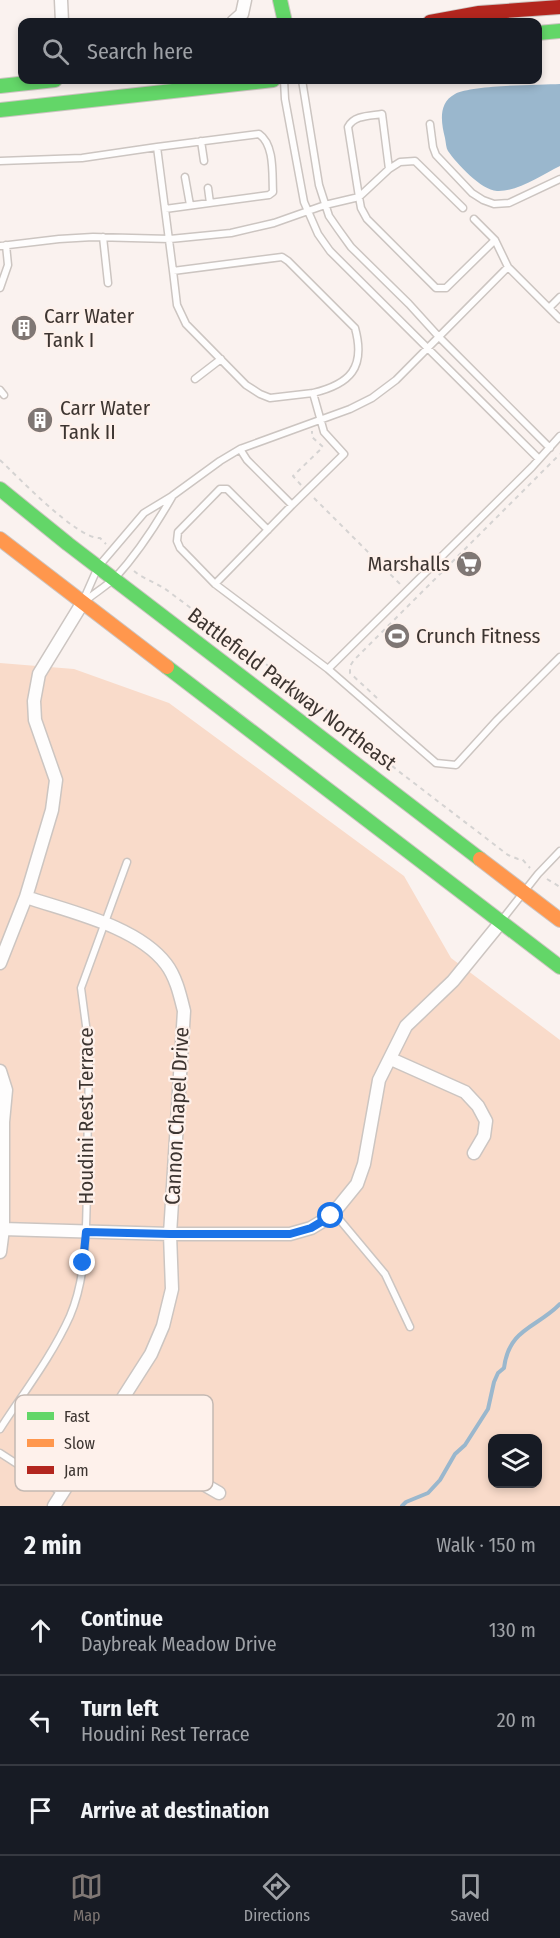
<!DOCTYPE html>
<html lang="en">
<head>
<meta charset="utf-8">
<style>
	body { margin:0; font-family:"Fira Sans Condensed",sans-serif; background:#20242c; color:#f1f3f6 }
	.controls { position:absolute; right:18px; bottom:18px; display:grid; overflow:hidden; border-radius:12px; box-shadow:0 3px 9px #0003 }
	.controls button { width:54px; height:54px; display:grid; place-items:center; padding:0; border:0; border-bottom:2px solid #363941; background:#171b24; color:#f1f3f6; font:30px sans-serif }
	.stop { position:absolute; width:18px; height:18px; margin:-14px; border:4px solid #1a73e8; border-radius:50%; background:#fff }
	.stop.end { background:#1a73e8; border-color:#fff; box-shadow:0 2px 6px #0008 }
	.list { margin:0; padding:0; list-style:none }
	h2 { display:flex; justify-content:space-between; align-items:center; height:78px; margin:0; padding:0 24px; font-size:26px }
	h2 small { font-size:20px; font-weight:400; color:#9ea1a6 }
	.list li { display:grid; grid-template-columns:39px 1fr auto; gap:18px; align-items:center; box-sizing:border-box; height:90px; padding:0 24px; border-top:2px solid #363941 }
	.list b { display:block; font-size:22px; white-space:nowrap }
	.list p { margin:0; font-size:20px; white-space:nowrap; color:#9ea1a6 }
	.list em { font-size:20px; font-style:normal; color:#9ea1a6 }
	.icon { flex:none; width:33px; height:33px; fill:none; stroke:currentColor; stroke-width:2; stroke-linecap:round; stroke-linejoin:round }
	.map { position:relative; flex:none; width:560px; height:1506px; overflow:hidden }
	.search { position:absolute; background:#171b24; box-shadow:0 3px 9px #0003; left:18px; right:18px; top:18px; height:66px; display:flex; align-items:center; gap:15px; box-sizing:border-box; padding:0 21px; border-radius:12px; color:#9ea1a6; font-size:22px }
	.sheet { height:348px; background:#171b24 }
	nav { display:flex; justify-content:space-around; align-items:center; box-sizing:border-box; height:84px; border-top:2px solid #363941; background:#171b24; font-size:16px; color:#9ea1a6 }
	nav a { display:grid; justify-items:center; gap:3px }
	nav .on { color:#7f7774 }
	.map>svg:first-child { display:block }
	.green { fill:#f9dbca; fill-rule:evenodd }
	.water { fill:#9ab7cd }
	.lines { fill:none; stroke-linecap:round; stroke-linejoin:round }
	.stream { stroke:#9ab7cd; stroke-width:4 }
	.lane-casing { stroke:#ccc5c1; stroke-width:9 }
	.street-casing { stroke:#ccc5c1; stroke-width:15 }
	.fast-casing { stroke:#ccc5c1; stroke-width:16 }
	.slow-casing { stroke:#ccc5c1; stroke-width:16 }
	.jam-casing { stroke:#ccc5c1; stroke-width:16 }
	.path { stroke:#d5d3d2; stroke-width:2; stroke-dasharray:4.5 4.5; stroke-linecap:butt }
	.lane { stroke:#fefdfd; stroke-width:6 }
	.street { stroke:#fefdfd; stroke-width:12 }
	.fast { stroke:#63d668; stroke-width:14 }
	.slow { stroke:#ff974d; stroke-width:14 }
	.jam { stroke:#b3261e; stroke-width:14 }
	.route { stroke:#1a73e8; stroke-width:8 }
	.labels { text-anchor:middle; dominant-baseline:central; stroke-width:4.5; stroke-linejoin:round; paint-order:stroke }
	.poi-label { font-size:21px; fill:#3d3531; stroke:#fef1eb; text-anchor:start }
	.street-label { font-size:21px; fill:#3d3531; stroke:#fef1eb }
	.key { fill:#fef1eb; stroke:#c4b9b3; stroke-width:1.5 }
	.key-label { font-size:16px; fill:#3d3531 }
</style>
</head>
<body>
<div class="map">
<svg width="560" height="1506" viewBox="0 0 560 1506">
	<rect width="100%" height="100%" fill="#faf2ef"/>
	<path class="green" d="M0,663L74,669L169,703L404,876L451,958L560,1040V1506H0ZM492,1438H538V1484H492Z"/>
	<path class="water" d="M560,84V166C541,175 518,192 497,191C481,190 457,164 448,151C446,148 446,143 445,138C441,122 438,103 455,94C472,85 538,85 560,84Z"/>
	<g class="lines">
		<path class="stream" d="M402,1506L406,1502L428,1493L440,1480L455,1454L465,1445L488,1409L494,1382L498,1373L504,1368C509,1328 537,1328 560,1304"/>
		<g class="lane-casing">
			<path id="lane" d="M284,80L285,99L304,202L318,234L330,251L539,459
				M302,80L319,185L329,216L338,229L351,247L409,304L439,337L550,448
				M430,124L433,147L436,155L472,193L483,200L494,204L509,203L560,179
				M201,141L204,161
				M157,147L259,134C275,145 272,175 273,192L269,195L165,209
				M0,161L82,158L157,147L173,271
				M389,169L400,162L415,161L463,208
				M185,177L190,205
				M208,188L210,203
				M474,219L495,240L508,267L560,319
				M103,237L108,283
				M0,246L59,239L93,237L170,239L231,233L274,223L325,205L359,197L389,169L382,114C370,116 354,115 348,127L359,197L361,208L367,219L436,288H446L495,240
				M0,288L8,265L6,245
				M549,308L560,297
				M195,379L221,359
				M0,390L4,395
				M240,449L247,460L292,505L215,584L328,669L436,763L456,765L497,720L560,657
				M292,505L344,454L324,432L313,393C350,384 366,368 355,328L288,261L282,257L173,271L177,305L186,324L246,385L260,394L270,398L313,393
				M215,584L180,548L177,541L178,532L220,489H227L268,530
				M83,601L98,567L144,513L172,496L220,461L240,449L350,409L372,398L396,380L508,267
				M85,601C95,593 106,586 115,578C137,554 156,525 172,497
				M328,669L532,467L560,436
				M501,921L538,874L560,851
				M334,1213L385,1274L410,1327
				M0,1429C24,1392 52,1356 70,1316C87,1276 86,1229 87,1186C87,1148 88,1110 89,1072V1048L81,988L127,862
				M0,1453L62,1493"/>
		</g>
		<g class="street-casing">
			<path id="street" d="M61,0L62,22
				M233,22L242,14L245,0
				M26,897C70,912 137,926 166,964C176,977 180,995 184,1011L170,1234L172,1289L163,1326L151,1354L54,1506
				M0,963L26,897L52,810L56,780L35,720L34,701L39,674L83,602
				M391,1059L465,1092L478,1106L486,1121L484,1136L474,1153
				M0,1071L6,1090L3,1122V1229L0,1252
				M3,1229L170,1234H290L311,1228L331,1216L357,1184L364,1164L379,1080L406,1026L453,981L501,922
				M104,1427L219,1493"/>
		</g>
		<g class="fast-casing">
			<path id="fast" d="M280,0L285,22
				M538,33L560,31
				M0,86L55,80
				M0,110L273,80
				M0,489L68,544L480,859
				M167,667L560,967"/>
		</g>
		<g class="slow-casing">
			<path id="slow" d="M0,539L167,667
				M480,859L560,920"/>
		</g>
		<g class="jam-casing">
			<path id="jam" d="M430,22L479,13L560,7"/>
		</g>
		<path class="path" d="M0,460C18,477 77,539 100,538L106,544
			M301,485L293,476L323,447L312,437V431
			M314,498L401,585
			M134,571L139,575L164,588L318,703L397,770L508,855L518,859H522L530,868
			M377,698L350,673V666L354,660L560,454
			M547,879L560,887"/>
		<use href="#lane" class="lane"/>
		<use href="#street" class="street"/>
		<use href="#fast" class="fast"/>
		<use href="#slow" class="slow"/>
		<use href="#jam" class="jam"/>
	</g>
	<g class="lines">
		<path class="route" d="M83,1263L86,1232L170,1234H290L311,1228L331,1216"/>
	</g>
	<defs>
		<g id="building-disc" transform="scale(1.35)"><circle r="9.5" fill="#7f7774" stroke="#fef1eb"/><path d="M-4-6H4V6H1V3H-1V6H-4ZM-2.5-4.3h1.7v1.8h-1.7ZM.8-4.3h1.7v1.8H.8ZM-2.5-1h1.7V.8h-1.7ZM.8-1h1.7V.8H.8Z" fill="#fff"/></g>
		<g id="supermarket-disc" transform="scale(1.35)"><circle r="9.5" fill="#7f7774" stroke="#fef1eb"/><path d="M-6-5.5h2.5l.6 2H6L4.5 2H-2.5L-4.4-4H-6ZM-1.5 3.2a1.3 1.3 0 1 0 .1 0ZM3 3.2a1.3 1.3 0 1 0 .1 0Z" fill="#fff"/></g>
		<g id="stadium-disc" transform="scale(1.35)"><circle r="9.5" fill="#7f7774" stroke="#fef1eb"/><path d="M0-5a6.5 5 0 1 0 0 10a6.5 5 0 1 0 0-10ZM-3.5-1.8h7v3.6h-7Z" fill="#fff"/></g>
	</defs>
	<g fill-rule="evenodd">
		<use href="#building-disc" x="24" y="328"/>
		<use href="#building-disc" x="40" y="420"/>
		<use href="#supermarket-disc" x="469" y="564"/>
		<use href="#stadium-disc" x="397" y="636"/>
	</g>
	<g class="labels">
		<g class="poi-label">
			<text x="44" y="316">Carr Water<tspan x="44" dy="24">Tank I</tspan></text>
			<text x="60" y="408">Carr Water<tspan x="60" dy="24">Tank II</tspan></text>
			<text x="450" y="564" text-anchor="end">Marshalls</text>
			<text x="416" y="636">Crunch Fitness</text>
		</g>
		<g class="street-label">
			<text transform="translate(292 689) rotate(37)">Battlefield Parkway Northeast</text>
			<text transform="translate(86 1116) rotate(-90)">Houdini Rest Terrace</text>
			<text transform="translate(177 1116) rotate(-87)">Cannon Chapel Drive</text>
		</g>
	</g>
	<rect x="15" y="1395" width="198" height="96" rx="9" class="key"/>
	<rect x="27" y="1412" width="27" height="8" fill="#63d668"/>
	<rect x="27" y="1439" width="27" height="8" fill="#ff974d"/>
	<rect x="27" y="1466" width="27" height="8" fill="#b3261e"/>
	<g class="key-label">
		<text x="64" y="1422">Fast</text>
		<text x="64" y="1449">Slow</text>
		<text x="64" y="1476">Jam</text>
	</g>
</svg>
<div class="controls">
<button><svg class="icon" aria-label="layers" viewBox="0 0 24 24"><path d="M12 4l9 5-9 5-9-5zM3 14l9 5 9-5"/></svg></button>
</div>
<div class="stop" style="left:331px;top:1216px"></div>
<div class="stop end" style="left:83px;top:1263px"></div>
<div class="search"><svg class="icon" aria-label="search" viewBox="0 0 24 24"><circle cx="10" cy="10" r="6"/><path d="M15 15l6 6"/></svg>Search here</div>
</div>
<section class="sheet">
<h2>2 min<small>Walk · 150 m</small></h2>
<ul class="list">
<li><svg class="icon" aria-label="ahead" viewBox="0 0 24 24"><path d="M12 20V5M6 11l6-6 6 6"/></svg><div><b>Continue</b><p>Daybreak Meadow Drive</p></div><em>130 m</em></li>
<li><svg class="icon" aria-label="left" viewBox="0 0 24 24"><path d="M17 20v-9H6M10 6l-5 5 5 5"/></svg><div><b>Turn left</b><p>Houdini Rest Terrace</p></div><em>20 m</em></li>
<li><svg class="icon" aria-label="arrive" viewBox="0 0 24 24"><path d="M6 21V4h12l-3 4 3 4H6"/></svg><div><b>Arrive at destination</b></div></li>
</ul>
</section>
<nav>
<a class="on"><svg class="icon" aria-label="map" viewBox="0 0 24 24"><path d="M3 6l6-2 6 2 6-2v14l-6 2-6-2-6 2zM9 4v14M15 6v14"/></svg>Map</a>
<a><svg class="icon" aria-label="directions" viewBox="0 0 24 24"><path d="M12 3l9 9-9 9-9-9zM9 14v-3h6M13 9l2 2-2 2"/></svg>Directions</a>
<a><svg class="icon" aria-label="saved" viewBox="0 0 24 24"><path d="M7 4h10v16l-5-4-5 4z"/></svg>Saved</a>
</nav>
</body>
</html>
